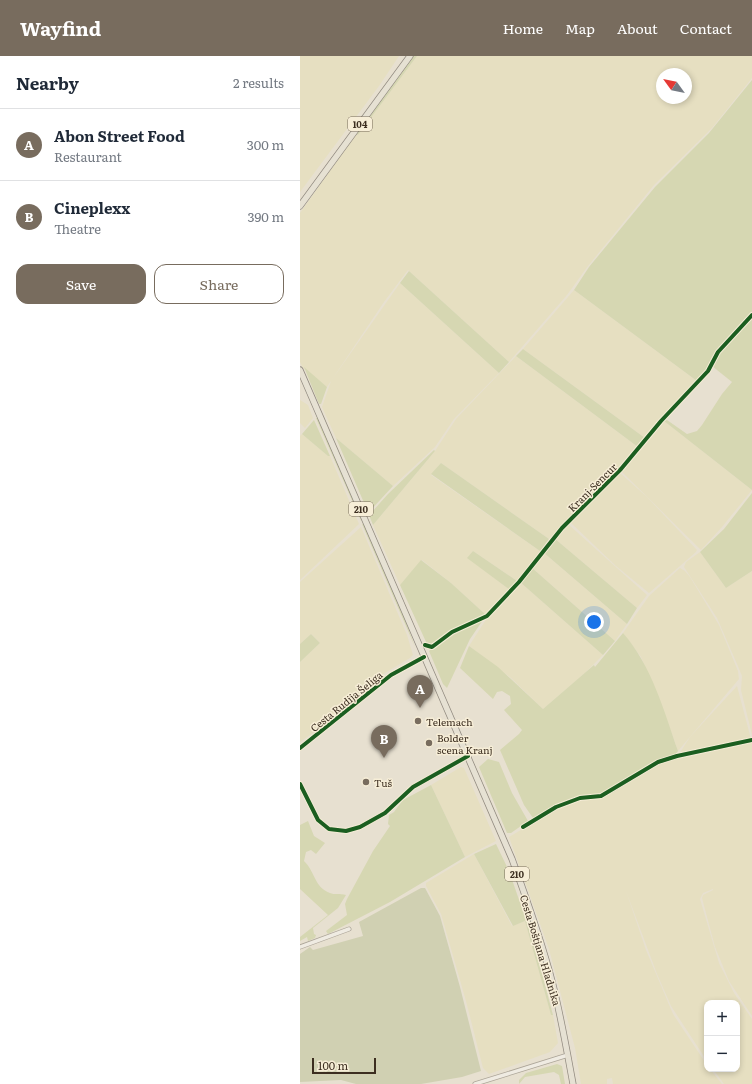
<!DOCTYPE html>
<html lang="en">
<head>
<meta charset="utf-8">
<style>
	body { margin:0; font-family:Literata,serif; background:#f2f2f3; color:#1f2937 }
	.controls { position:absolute; right:12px; bottom:12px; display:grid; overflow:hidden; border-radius:8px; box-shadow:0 2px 6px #0003 }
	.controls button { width:36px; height:36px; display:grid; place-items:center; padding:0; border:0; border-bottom:1px solid #e0e1e3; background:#fff; color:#1f2937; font:20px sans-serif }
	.compass { position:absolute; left:356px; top:12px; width:36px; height:36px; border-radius:50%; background:#fff; box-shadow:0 2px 6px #0003; rotate:303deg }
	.scale { position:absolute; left:12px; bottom:10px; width:64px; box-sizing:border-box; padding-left:4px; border:2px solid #3c2e20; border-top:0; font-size:11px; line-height:14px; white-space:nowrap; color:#3c2e20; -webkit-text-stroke:3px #f7eed7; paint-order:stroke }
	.you { position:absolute; left:294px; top:566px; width:14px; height:14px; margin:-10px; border:3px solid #fff; border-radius:50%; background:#1a73e8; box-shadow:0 0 0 6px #1a73e833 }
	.badge { display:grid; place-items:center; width:26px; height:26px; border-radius:50%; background:#786c5e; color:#fff; font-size:13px; font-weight:700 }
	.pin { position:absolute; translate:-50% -33px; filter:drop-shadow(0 1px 2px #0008) }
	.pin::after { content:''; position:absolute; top:21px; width:14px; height:12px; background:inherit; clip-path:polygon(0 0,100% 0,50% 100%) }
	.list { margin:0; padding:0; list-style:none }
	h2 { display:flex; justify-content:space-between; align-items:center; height:52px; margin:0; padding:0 16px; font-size:17px }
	h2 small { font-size:13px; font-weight:400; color:#747a83 }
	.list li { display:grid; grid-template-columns:26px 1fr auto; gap:12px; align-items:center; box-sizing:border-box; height:72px; padding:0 16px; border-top:1px solid #e0e1e3 }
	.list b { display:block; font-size:15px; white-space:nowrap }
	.list p { margin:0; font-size:13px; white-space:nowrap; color:#747a83 }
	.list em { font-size:13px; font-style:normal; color:#747a83 }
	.actions { display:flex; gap:8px; padding:12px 16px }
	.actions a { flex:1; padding:9px 0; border:1px solid #786c5e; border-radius:12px; text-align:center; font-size:14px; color:#786c5e }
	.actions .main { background:#786c5e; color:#fff }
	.map { position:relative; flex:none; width:452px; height:1028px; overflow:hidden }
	header { display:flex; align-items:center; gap:24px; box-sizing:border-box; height:56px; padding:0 20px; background:#786c5e; color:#fff }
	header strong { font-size:19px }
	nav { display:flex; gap:22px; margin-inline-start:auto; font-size:14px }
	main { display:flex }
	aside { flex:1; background:#fff }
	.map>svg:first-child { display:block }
	.farmland { fill:#e6dfc1; fill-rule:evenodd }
	.green { fill:#d6d7b2 }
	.cemetery { fill:#d0d0b2 }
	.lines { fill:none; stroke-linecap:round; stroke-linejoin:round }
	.street-casing { stroke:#aca598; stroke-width:5 }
	.primary-casing { stroke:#928b80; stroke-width:7 }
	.street { stroke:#efebe2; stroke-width:3.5 }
	.primary { stroke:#e6e1d3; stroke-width:5.5 }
	.cycleway-casing { stroke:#f7eed7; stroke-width:6 }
	.cycleway { stroke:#1b5e20; stroke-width:4 }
	.poi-dot { fill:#786c5e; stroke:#f7eed7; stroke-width:1.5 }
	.labels { text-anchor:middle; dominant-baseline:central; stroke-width:3; stroke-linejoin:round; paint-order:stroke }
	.shield { fill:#f7eed7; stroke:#746857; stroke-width:1 }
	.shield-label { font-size:9px; font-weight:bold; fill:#3c2e20 }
	.street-label { font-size:10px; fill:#3c2e20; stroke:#f7eed7 }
	.poi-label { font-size:10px; fill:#3c2e20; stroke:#f7eed7; text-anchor:start }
</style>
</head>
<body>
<header>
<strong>Wayfind</strong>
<nav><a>Home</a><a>Map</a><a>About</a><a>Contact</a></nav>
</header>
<main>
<aside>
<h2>Nearby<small>2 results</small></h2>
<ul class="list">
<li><span class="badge">A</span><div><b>Abon Street Food</b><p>Restaurant</p></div><em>300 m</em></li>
<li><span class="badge">B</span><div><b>Cineplexx</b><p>Theatre</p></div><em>390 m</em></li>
</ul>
<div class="actions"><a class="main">Save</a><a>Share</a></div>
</aside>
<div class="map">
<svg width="452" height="1028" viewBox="0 0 452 1028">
	<rect width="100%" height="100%" fill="#e7e0d0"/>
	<path class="farmland" d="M0,0H99L79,30L0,136Z
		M117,0H452V22L412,72L354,129L288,210L267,239L209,306L108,214L84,246L27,331L3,312L0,306V157L56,78L58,79ZM362,18H386V42H362Z
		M100,227L199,317L154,363L135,391L93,430L36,382L22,351L31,325Z
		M274,234L397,325L345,382L223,293Z
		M216,300L338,391L249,483L141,407L131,419L240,495L217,525L173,495L168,502L210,534L186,559L151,527L122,504L100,529L73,469L135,395L156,363Z
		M0,344L8,349L13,362L5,372L0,367Z
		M364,365L452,434L422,471L401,494L321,415Z
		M2,378L28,400H30L59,468L0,524V380Z
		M319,416L347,441L397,494L396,496L349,537L316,510L270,466Z
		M268,468L347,539L337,552L254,482Z
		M61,471L107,579L113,599L110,602L85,617L20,672L0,686V606L20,587L11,578L0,588V526Z
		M243,496L327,568L315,585L231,511Z
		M400,496L426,532L452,515V679L441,634L442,620L437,608L417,562L384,511L386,506Z
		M380,512L385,515L390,521L419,569L438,615L439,623L378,695L362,651L341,601L323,577L349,540Z
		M220,526L303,599L285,617L243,653L211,622L169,590L187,562Z
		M437,630L451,683L379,698L390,681Z
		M452,685V960L429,925L415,891L402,842L403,839L413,834V833L403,837L400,843L419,907L434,937L452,963V1028H424L413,1013H437V947H407V1005L371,950L357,918L326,835L346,894L373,958L407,1009V1013H410L422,1028H313L312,1022L307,1023V1028H281L275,992L249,893L209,781L258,752L281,744L302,741L314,736L352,711L374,701Z
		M161,711L164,712L196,785L165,801L131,729Z
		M174,798L212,870L225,865L251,959H253L258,987L250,996L189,1018L183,1012L166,945L141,858L126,830V827Z"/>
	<path class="green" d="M113,0H117L58,79L56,78Z
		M452,24V434L364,365L367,364L387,378L397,375L402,369L422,338L432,326L412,310H409L397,325L274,234L289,211L355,131L409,77Z
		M109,215L209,306L199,317L100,227Z
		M223,293L345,382L338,391L216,300Z
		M4,311L27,331L21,348H19Z
		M16,362H18L60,459L61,465Z
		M14,364L30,400H28L2,378Z
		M36,382L93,430L69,456H68Z
		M134,394L135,395L73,469L69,459L71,457L88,438Z
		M141,407L249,483L240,495L131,418Z
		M452,437V515L426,532L400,496L424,473Z
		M62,468L65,469L99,547L115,591Z
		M254,482L337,552L327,568L243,496Z
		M173,495L217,525L210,534L167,502Z
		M121,504L151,527L186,559L151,575L132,589L127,588L100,529Z
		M231,511L315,585L303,599L220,526Z
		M183,564L170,583L147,632L143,628L129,595L148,579Z
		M323,577C352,610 364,655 378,695L374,701L352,711L314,736L302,741L281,744L233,762L224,749L200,694L219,678L222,674L204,654L211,648L210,640L202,635L197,636L193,643L160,612L169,590L198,611L243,653L294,609L295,611Z
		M11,578L20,587L0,606V588Z
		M188,703L199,706L212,737L228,765L211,777H207L179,711Z
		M131,729L165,801L90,846L28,878L26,875L47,859L45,848L47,843L73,795L90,770L88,768L89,759L94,756L103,744Z
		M8,765L14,780L25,787L16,798L11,794L6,796L4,805C15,815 14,831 30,837C34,839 40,837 46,839L38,852L13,872L14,878L16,879L15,882L8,885L7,881L0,885V881L28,859L0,833V769Z
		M196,788L209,815L233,884L253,959H251L225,865L213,870L174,798Z
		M257,1008L262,1010L265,1028H261L259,1019L254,1016L225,1021L219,1028V1024L226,1017Z"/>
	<path class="cemetery" d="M121,832H125L140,860L160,931L181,1015L162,1021L121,1028H56L41,1024L0,1026V898L10,891L13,894L63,880L59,866Z"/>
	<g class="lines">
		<g class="street-casing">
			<path id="street" d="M125,589L132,591L152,576L187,560L219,526L262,472L321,413L361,365L408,315L418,296L452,259
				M0,692L91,619L124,601
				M0,728L18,764L29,773L46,775L60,771L85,757L113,731L168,700
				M223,771L256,751L280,742L301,740L358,706L377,700L452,684
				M0,891L49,873
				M175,1028L268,999"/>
		</g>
		<g class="primary-casing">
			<path id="primary" d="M0,150L110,0
				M0,314L212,803C227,844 242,886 253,929C261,961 267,995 273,1028"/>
		</g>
		<use href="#street" class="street"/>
		<use href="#primary" class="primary"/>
		<g class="cycleway-casing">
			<path id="cycleway" d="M125,589L132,591L152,576L187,560L219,526L262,472L321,413L361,365L408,315L418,296L452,259
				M0,692L91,619L124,601
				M0,728L18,764L29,773L46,775L60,771L85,757L113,731L168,700
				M223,771L256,751L280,742L301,740L358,706L377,700L452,684"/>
		</g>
		<use href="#cycleway" class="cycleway"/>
	</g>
	<g class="poi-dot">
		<circle cx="118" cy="665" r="4"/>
		<circle cx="129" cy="687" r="4"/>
		<circle cx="66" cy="726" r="4"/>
	</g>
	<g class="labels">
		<g class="shield">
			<rect x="48" y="61" width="24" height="14" rx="3"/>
			<rect x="49" y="446" width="24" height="14" rx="3"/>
			<rect x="205" y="811" width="24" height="14" rx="3"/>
		</g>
		<g class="shield-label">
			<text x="60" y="68">104</text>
			<text x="61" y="453">210</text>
			<text x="217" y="818">210</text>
		</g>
		<g class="street-label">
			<text transform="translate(292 431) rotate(-45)">Kranj-Sencur</text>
			<text transform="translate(46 645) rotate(-39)">Cesta Rudija Šeliga</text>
			<text transform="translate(241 894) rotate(73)">Cesta Boštjana Hladnika</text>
		</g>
		<g class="poi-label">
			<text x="126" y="665">Telemach</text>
			<text x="137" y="681">Bolder<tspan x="137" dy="12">scena Kranj</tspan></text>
			<text x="74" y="726">Tuš</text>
		</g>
	</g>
</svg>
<div class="controls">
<button>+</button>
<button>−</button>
</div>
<svg class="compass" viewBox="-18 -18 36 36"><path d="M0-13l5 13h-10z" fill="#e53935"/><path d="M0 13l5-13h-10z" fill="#747a83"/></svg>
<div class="scale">100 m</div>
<div class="you"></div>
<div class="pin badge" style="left:120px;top:652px">A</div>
<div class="pin badge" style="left:84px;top:702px">B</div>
</div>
</main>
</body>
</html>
